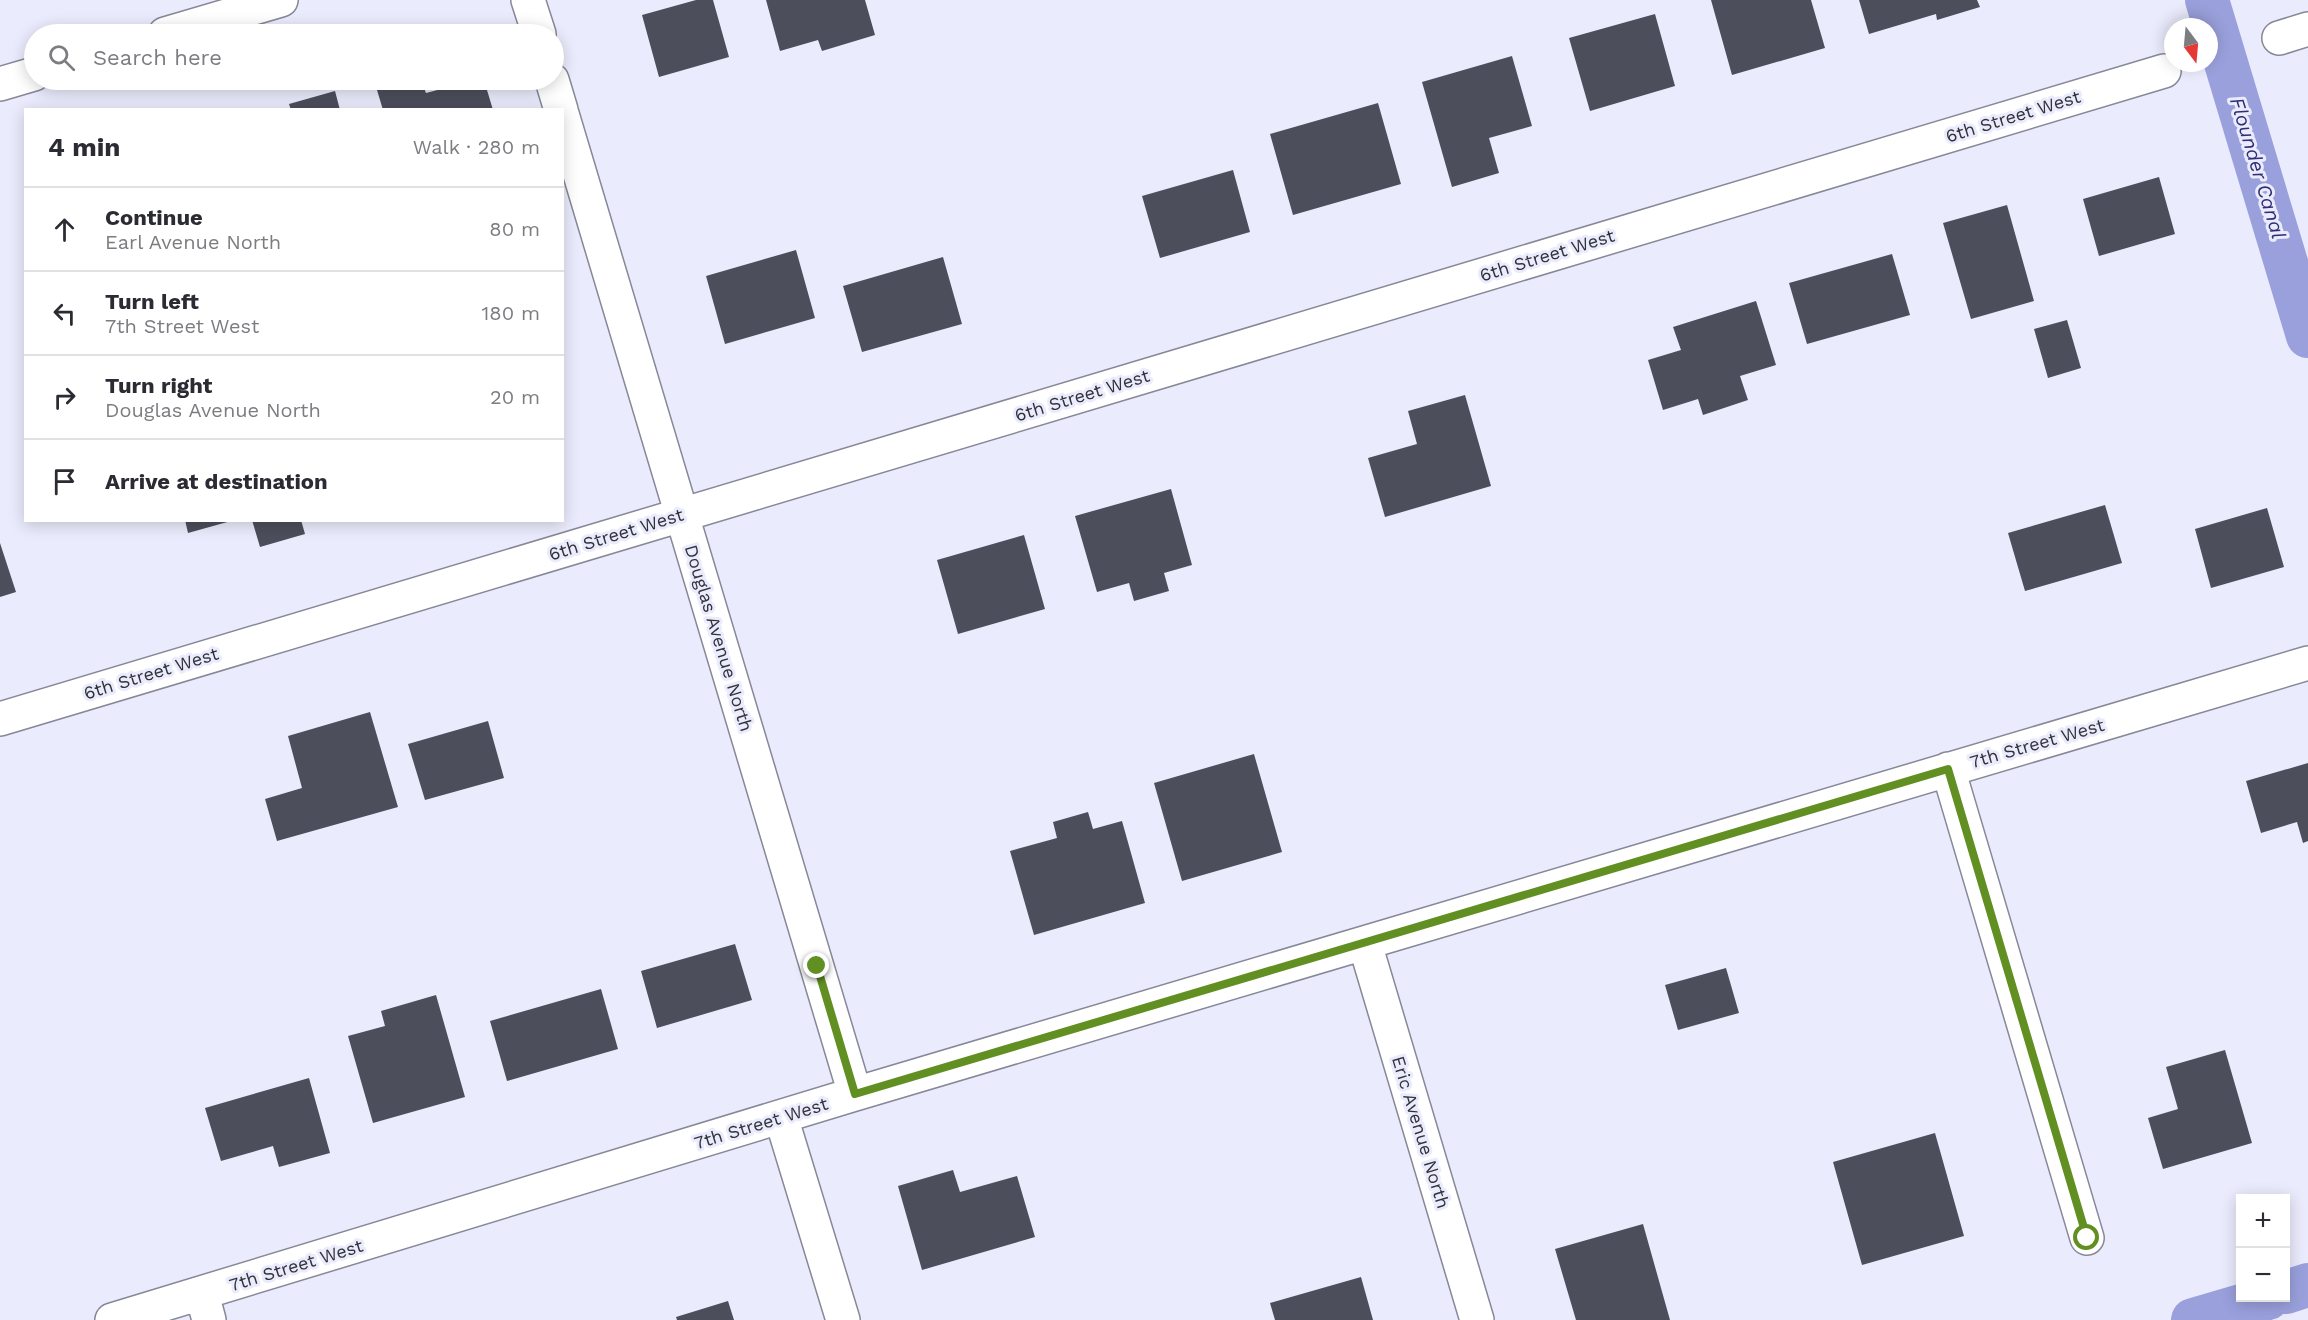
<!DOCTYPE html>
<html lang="en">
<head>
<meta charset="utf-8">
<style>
	body { margin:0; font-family:"Work Sans",sans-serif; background:#f2f2f3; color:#2b2b33 }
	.controls { position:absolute; right:18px; bottom:18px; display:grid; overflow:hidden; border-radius:0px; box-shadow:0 3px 15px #0003 }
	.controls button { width:54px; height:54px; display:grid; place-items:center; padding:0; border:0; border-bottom:2px solid #e1e1e2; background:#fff; color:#2b2b33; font:30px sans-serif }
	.compass { position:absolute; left:2164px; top:18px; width:54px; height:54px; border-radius:50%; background:#fff; box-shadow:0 3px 15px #0003; rotate:164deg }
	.stop { position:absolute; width:18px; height:18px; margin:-14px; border:4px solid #618f22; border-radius:50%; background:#fff }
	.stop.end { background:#618f22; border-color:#fff; box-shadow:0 2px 6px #0008 }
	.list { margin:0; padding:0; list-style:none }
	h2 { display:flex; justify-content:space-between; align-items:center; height:78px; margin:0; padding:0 24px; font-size:26px }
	h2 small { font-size:20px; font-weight:400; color:#7c7c81 }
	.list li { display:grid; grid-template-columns:39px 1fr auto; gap:18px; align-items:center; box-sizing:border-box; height:84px; padding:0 24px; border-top:2px solid #e1e1e2 }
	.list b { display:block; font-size:22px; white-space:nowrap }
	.list p { margin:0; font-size:20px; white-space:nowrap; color:#7c7c81 }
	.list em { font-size:20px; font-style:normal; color:#7c7c81 }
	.icon { flex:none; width:33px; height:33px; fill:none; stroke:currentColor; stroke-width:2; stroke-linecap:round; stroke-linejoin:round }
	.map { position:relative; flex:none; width:2308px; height:1320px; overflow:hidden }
	.search { position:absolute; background:#fff; box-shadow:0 3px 15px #0003; left:24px; top:24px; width:540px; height:66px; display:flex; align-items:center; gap:15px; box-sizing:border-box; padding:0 21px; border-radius:33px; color:#7c7c81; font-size:22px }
	.panel { position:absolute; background:#fff; box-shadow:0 3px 15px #0003; left:24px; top:108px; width:540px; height:414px; border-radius:0px }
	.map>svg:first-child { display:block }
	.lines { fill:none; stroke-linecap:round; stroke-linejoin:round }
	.canal { stroke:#9aa0dc; stroke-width:44 }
	.building { fill:#4c4e5b }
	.street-casing { stroke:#868897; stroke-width:36 }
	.street { stroke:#fff; stroke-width:33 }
	.route { stroke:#618f22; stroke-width:8 }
	.labels { text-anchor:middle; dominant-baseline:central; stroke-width:6; stroke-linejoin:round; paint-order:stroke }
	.street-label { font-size:18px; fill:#323239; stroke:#eaecfd }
	.water-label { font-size:20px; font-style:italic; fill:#302d74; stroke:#eaecfd }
</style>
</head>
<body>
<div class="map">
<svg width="2308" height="1320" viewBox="0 0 2308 1320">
	<rect width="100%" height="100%" fill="#eaecfd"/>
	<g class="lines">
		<path class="canal" d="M2207,0L2308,336
			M2286,1292L2308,1285
			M2193,1320L2268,1298"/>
	</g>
	<path class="building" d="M696,0H713L729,57L659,77L642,15Z
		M766,0H865L875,35L822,51L818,40L780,51Z
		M1711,0H1811L1825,48L1732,75Z
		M1859,0H1977L1980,7L1937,20L1936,14L1869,34Z
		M1655,14L1675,86L1590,111L1569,38Z
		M1512,56L1532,126L1489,138L1499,173L1452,187L1422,82Z
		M374,80H421L426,93L475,80H484L493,110H383Z
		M335,91L340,110H291L289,104Z
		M1378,103L1401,184L1293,215L1270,134Z
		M1233,170L1250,232L1160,258L1142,196Z
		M2159,177L2175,234L2099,256L2083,199Z
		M2007,205L2034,301L1971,319L1943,223Z
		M796,250L815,318L725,344L706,276Z
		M1892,254L1910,315L1807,344L1789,283Z
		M943,257L962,324L862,352L843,286Z
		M1756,301L1776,365L1740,376L1748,400L1703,415L1698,399L1663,410L1648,360L1681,350L1673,327Z
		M2067,320L2081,368L2048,378L2034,329Z
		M1465,395L1491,486L1385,517L1368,458L1417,444L1408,411Z
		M1171,489L1192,565L1164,573L1169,591L1134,601L1129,583L1097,592L1075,516Z
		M2105,505L2122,563L2025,591L2008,533Z
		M2267,508L2284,567L2211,588L2195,529Z
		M185,520H230L231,521L188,533Z
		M252,520H301L305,534L260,547Z
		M1024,535L1045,609L958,634L937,560Z
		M0,543L16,592L0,597Z
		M370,712L398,807L277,841L265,799L302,788L288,736Z
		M488,721L504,778L425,800L408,744Z
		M1254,754L1282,852L1182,881L1154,783Z
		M2308,763V841L2303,843L2297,822L2261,833L2246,781Z
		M1088,812L1093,829L1122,821L1145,903L1034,935L1010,851L1057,838L1053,822Z
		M735,944L752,1000L657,1028L641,971Z
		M1726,968L1739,1013L1678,1030L1665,985Z
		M601,989L618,1049L507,1081L490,1021Z
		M436,995L465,1097L373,1123L348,1036L385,1026L381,1011Z
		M2225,1050L2252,1143L2163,1169L2148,1118L2178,1109L2166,1067Z
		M309,1078L330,1153L279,1167L273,1146L221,1161L205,1108Z
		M1935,1133L1964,1236L1862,1265L1833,1162Z
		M953,1170L960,1192L1017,1176L1035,1237L922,1270L898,1186Z
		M1643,1224L1670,1320H1576L1555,1249Z
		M1361,1277L1373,1320H1275L1270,1303Z
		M728,1301L734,1320H677L676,1317Z"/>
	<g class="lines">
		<g class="street-casing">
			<path id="street" d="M528,0L539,34
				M165,34L281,0
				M2279,38L2308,29
				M552,80L561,110
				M0,84L34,74
				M562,114L855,1094
				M0,719L2164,71
				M1948,769L2087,1238
				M1365,944L1477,1320
				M781,1117L843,1320
				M202,1294L209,1320
				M112,1320L855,1094L2308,663"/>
		</g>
		<use href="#street" class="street"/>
	</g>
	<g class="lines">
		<path class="route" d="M817,966L855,1094L1948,769L2087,1238"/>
	</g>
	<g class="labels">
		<g class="street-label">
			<text transform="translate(2013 116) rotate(-17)">6th Street West</text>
			<text transform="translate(1547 255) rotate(-17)">6th Street West</text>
			<text transform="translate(1082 395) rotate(-17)">6th Street West</text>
			<text transform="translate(616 534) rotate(-17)">6th Street West</text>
			<text transform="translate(719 638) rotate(73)">Douglas Avenue North</text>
			<text transform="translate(151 673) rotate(-17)">6th Street West</text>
			<text transform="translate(2037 743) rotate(-16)">7th Street West</text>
			<text transform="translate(761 1123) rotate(-17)">7th Street West</text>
			<text transform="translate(1421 1132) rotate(73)">Eric Avenue North</text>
			<text transform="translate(296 1265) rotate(-17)">7th Street West</text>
		</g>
		<g class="water-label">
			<text transform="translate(2258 168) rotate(73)">Flounder Canal</text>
		</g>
	</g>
</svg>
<div class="controls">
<button>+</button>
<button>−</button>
</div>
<svg class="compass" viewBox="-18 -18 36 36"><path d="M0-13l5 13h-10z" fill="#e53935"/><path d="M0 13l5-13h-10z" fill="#7c7c81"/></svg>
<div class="stop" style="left:2087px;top:1238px"></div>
<div class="stop end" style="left:817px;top:966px"></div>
<div class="search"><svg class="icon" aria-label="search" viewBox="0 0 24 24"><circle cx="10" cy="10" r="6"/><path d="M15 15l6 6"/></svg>Search here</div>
<section class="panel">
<h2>4 min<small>Walk · 280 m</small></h2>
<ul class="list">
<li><svg class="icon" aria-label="ahead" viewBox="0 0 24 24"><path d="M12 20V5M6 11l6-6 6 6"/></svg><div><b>Continue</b><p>Earl Avenue North</p></div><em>80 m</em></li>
<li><svg class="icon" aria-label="left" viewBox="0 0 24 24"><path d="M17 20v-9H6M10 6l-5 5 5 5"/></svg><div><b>Turn left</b><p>7th Street West</p></div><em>180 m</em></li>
<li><svg class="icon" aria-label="right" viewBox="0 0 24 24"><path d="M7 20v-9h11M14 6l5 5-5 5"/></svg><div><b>Turn right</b><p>Douglas Avenue North</p></div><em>20 m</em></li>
<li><svg class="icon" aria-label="arrive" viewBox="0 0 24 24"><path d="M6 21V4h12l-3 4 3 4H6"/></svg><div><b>Arrive at destination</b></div></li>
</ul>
</section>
</div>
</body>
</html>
